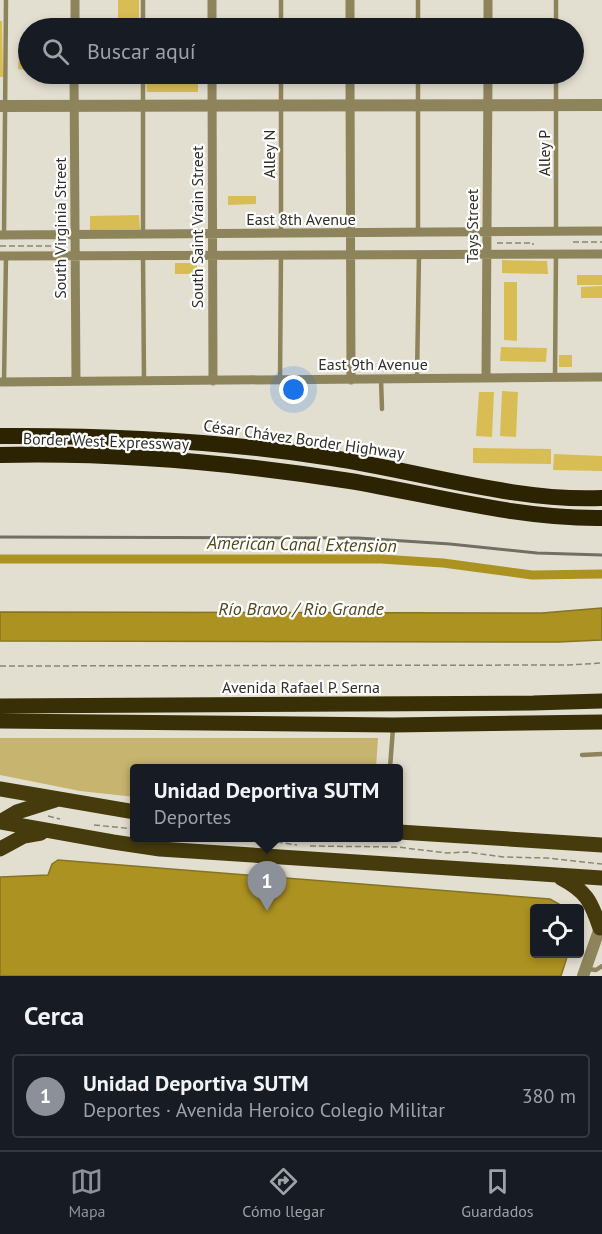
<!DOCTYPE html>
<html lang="es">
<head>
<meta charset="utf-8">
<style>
	body { margin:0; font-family:"PT Sans",sans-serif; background:#20242c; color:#f1f3f6 }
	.controls { position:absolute; right:18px; bottom:18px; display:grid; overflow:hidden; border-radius:6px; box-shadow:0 3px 9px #0003 }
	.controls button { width:54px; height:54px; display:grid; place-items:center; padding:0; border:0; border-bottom:2px solid #363941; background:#171b24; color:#f1f3f6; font:30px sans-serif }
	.you { position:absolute; left:294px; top:390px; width:21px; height:21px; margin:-15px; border:4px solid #fff; border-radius:50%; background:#1a73e8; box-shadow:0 0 0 9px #1a73e833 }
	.badge { display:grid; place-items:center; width:39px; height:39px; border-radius:50%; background:#8c9099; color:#fff; font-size:20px; font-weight:700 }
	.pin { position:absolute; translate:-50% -50px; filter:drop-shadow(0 2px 3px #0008) }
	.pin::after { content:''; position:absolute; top:32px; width:21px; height:18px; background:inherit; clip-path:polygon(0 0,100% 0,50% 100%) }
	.popup { position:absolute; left:130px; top:764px; width:273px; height:78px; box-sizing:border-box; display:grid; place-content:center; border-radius:6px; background:#171b24; filter:drop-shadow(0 2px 4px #0005); font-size:20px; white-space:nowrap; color:#9ea1a6 }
	.popup b { font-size:22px; color:#f1f3f6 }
	.popup::after { content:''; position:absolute; left:50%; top:100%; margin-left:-12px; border:12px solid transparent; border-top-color:#171b24 }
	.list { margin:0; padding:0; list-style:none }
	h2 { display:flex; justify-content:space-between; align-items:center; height:78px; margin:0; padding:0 24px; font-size:26px }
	h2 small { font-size:20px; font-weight:400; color:#9ea1a6 }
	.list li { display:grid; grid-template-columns:39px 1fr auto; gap:18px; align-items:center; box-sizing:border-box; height:84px; margin:0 12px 12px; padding:0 12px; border:2px solid #363941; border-radius:6px }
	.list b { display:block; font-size:22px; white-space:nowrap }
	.list p { margin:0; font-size:20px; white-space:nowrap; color:#9ea1a6 }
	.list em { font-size:20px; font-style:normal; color:#9ea1a6 }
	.icon { flex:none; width:33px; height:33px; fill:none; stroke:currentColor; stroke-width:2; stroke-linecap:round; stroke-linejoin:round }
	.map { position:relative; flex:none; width:602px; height:976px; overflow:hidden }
	.search { position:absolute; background:#171b24; box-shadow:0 3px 9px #0003; left:18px; right:18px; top:18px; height:66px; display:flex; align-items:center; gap:15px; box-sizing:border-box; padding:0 21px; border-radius:33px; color:#9ea1a6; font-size:22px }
	.sheet { height:174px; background:#171b24 }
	nav { display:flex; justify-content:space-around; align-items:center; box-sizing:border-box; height:84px; border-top:2px solid #363941; background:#171b24; font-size:16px; color:#9ea1a6 }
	nav a { display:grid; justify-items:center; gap:3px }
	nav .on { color:#8c9099 }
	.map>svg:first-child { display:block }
	.green { fill:#c7b46f }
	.water { fill:#ac9221; stroke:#867423; stroke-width:1.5 }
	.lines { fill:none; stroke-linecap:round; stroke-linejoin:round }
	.canal { stroke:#ac9221; stroke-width:9 }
	.building { fill:#d8bd55 }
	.path { stroke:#88867b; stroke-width:1.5; stroke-dasharray:6 3; stroke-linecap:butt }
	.service { stroke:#8e845c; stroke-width:4.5 }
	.minor { stroke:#8e845c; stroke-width:9 }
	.tertiary { stroke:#8e845c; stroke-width:12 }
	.primary { stroke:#463b0c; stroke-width:15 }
	.trunk { stroke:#382f06; stroke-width:15 }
	.motorway { stroke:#2b2301; stroke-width:16 }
	.rail { stroke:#706e65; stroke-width:3 }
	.labels { text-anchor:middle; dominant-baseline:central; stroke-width:4.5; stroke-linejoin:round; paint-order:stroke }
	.street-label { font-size:16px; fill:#2f2e28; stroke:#fff }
	.water-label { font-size:18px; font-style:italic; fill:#51461a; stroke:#fff }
</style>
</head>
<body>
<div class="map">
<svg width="602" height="976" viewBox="0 0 602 976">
	<rect width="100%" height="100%" fill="#e3dfd0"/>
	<path class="green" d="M0,738H378L376,768H135V797L80,791L0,775Z"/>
	<path class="water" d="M602,608V640L558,642L0,641V612L542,613Z
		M58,860L550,899L566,908H534V954H568L561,976H0V877L48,875L52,864Z"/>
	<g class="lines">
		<path class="canal" d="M0,559H381L443,563L532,575L602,574"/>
	</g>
	<path class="building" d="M118,0H139V28H118Z
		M229,19H255V28H229Z
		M0,21H2L3,77H0Z
		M19,55H28V70L18,69Z
		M146,74H198V92H147Z
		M228,196H256V204L228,205Z
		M139,215L140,229L90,230V216Z
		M502,260L547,261L548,274L502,273Z
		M175,263H197V274H175Z
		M577,275H602V285H577Z
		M504,282H517V341L504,340Z
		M602,286V298H581V287Z
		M501,347L547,348L546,362L500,361Z
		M559,355H572V367H559Z
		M502,391L518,392L516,437L500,436Z
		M479,392H494L492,437L476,436Z
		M473,448L551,449V464L473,463Z
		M554,454L602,456V471L553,470Z"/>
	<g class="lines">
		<path class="path" d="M573,242H602
			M497,243H533V245
			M0,246H65
			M0,666L568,665L602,663
			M48,816L60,819
			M94,825L135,829
			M250,838L297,845
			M310,846L397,847L447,853L467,852L503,857L547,858L602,864"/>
		<path class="service" d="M281,0V28
			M418,0V28
			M556,0V28
			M143,28V0
			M143,74V234
			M418,74V232
			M556,74V232
			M281,233V74
			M4,235L6,0
			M143,256L144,381
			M417,377L419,254
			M555,377L556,253
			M381,379L382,409
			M280,380L281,255
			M4,382L6,256
			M582,755L602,754
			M390,768L393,728
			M588,969L596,970L602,966"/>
		<path class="minor" d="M212,0V28
			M350,0V28
			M488,0V28
			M75,28V0
			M74,74L76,381
			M212,74L213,381
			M350,74L351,380
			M0,235L602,231
			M0,256L602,254
			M486,378L488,74
			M0,382L602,377"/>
		<path class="tertiary" d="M0,106L602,105
			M583,976L602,922"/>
		<path class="primary" d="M0,789L135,812
			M0,822L113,842L160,849L602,878
			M0,822L17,812L55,800
			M399,832L602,845
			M0,849L24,836L41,833
			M561,878C586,891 591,901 600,928"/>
		<path class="trunk" d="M0,706L533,703L602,701
			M0,721L393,725L602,722"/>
		<path class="motorway" d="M0,436C111,435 222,441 332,458C418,471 516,502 602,498
			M0,455C117,452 235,463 350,481C434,495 517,519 602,518"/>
		<path class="rail" d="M0,537L358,538L450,544L537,553L602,555"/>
	</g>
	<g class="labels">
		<g class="street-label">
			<text transform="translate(544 153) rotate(-90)">Alley P</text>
			<text transform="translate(269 154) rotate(-90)">Alley N</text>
			<text x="301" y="219">East 8th Avenue</text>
			<text transform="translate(472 226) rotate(-90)">Tays Street</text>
			<text transform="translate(197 227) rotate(-90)">South Saint Vrain Street</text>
			<text transform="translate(60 228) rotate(-90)">South Virginia Street</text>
			<text x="373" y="364">East 9th Avenue</text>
			<text transform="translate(304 439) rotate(8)">César Chávez Border Highway</text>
			<text transform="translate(106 441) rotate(2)">Border West Expressway</text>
			<text x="301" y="687">Avenida Rafael P. Serna</text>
		</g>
		<g class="water-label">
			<text transform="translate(302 544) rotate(1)">American Canal Extension</text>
			<text x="301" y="608">Río Bravo / Rio Grande</text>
		</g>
	</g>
</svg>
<div class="controls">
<button><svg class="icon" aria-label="locate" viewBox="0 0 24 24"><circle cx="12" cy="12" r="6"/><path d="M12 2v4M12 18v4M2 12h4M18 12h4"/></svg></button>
</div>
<div class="you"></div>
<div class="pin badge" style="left:267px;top:911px">1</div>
<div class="popup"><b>Unidad Deportiva SUTM</b>Deportes</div>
<div class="search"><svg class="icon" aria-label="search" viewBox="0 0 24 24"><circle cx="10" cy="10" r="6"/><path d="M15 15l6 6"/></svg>Buscar aquí</div>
</div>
<section class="sheet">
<h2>Cerca<small></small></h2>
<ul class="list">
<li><span class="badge">1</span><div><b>Unidad Deportiva SUTM</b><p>Deportes · Avenida Heroico Colegio Militar</p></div><em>380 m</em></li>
</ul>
</section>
<nav>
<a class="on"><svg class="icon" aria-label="map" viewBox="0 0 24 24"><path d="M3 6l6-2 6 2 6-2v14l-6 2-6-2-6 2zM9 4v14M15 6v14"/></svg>Mapa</a>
<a><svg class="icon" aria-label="directions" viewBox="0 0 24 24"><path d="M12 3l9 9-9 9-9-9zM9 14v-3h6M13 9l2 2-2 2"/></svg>Cómo llegar</a>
<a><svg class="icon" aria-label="saved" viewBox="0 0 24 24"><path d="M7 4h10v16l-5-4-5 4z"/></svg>Guardados</a>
</nav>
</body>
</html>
